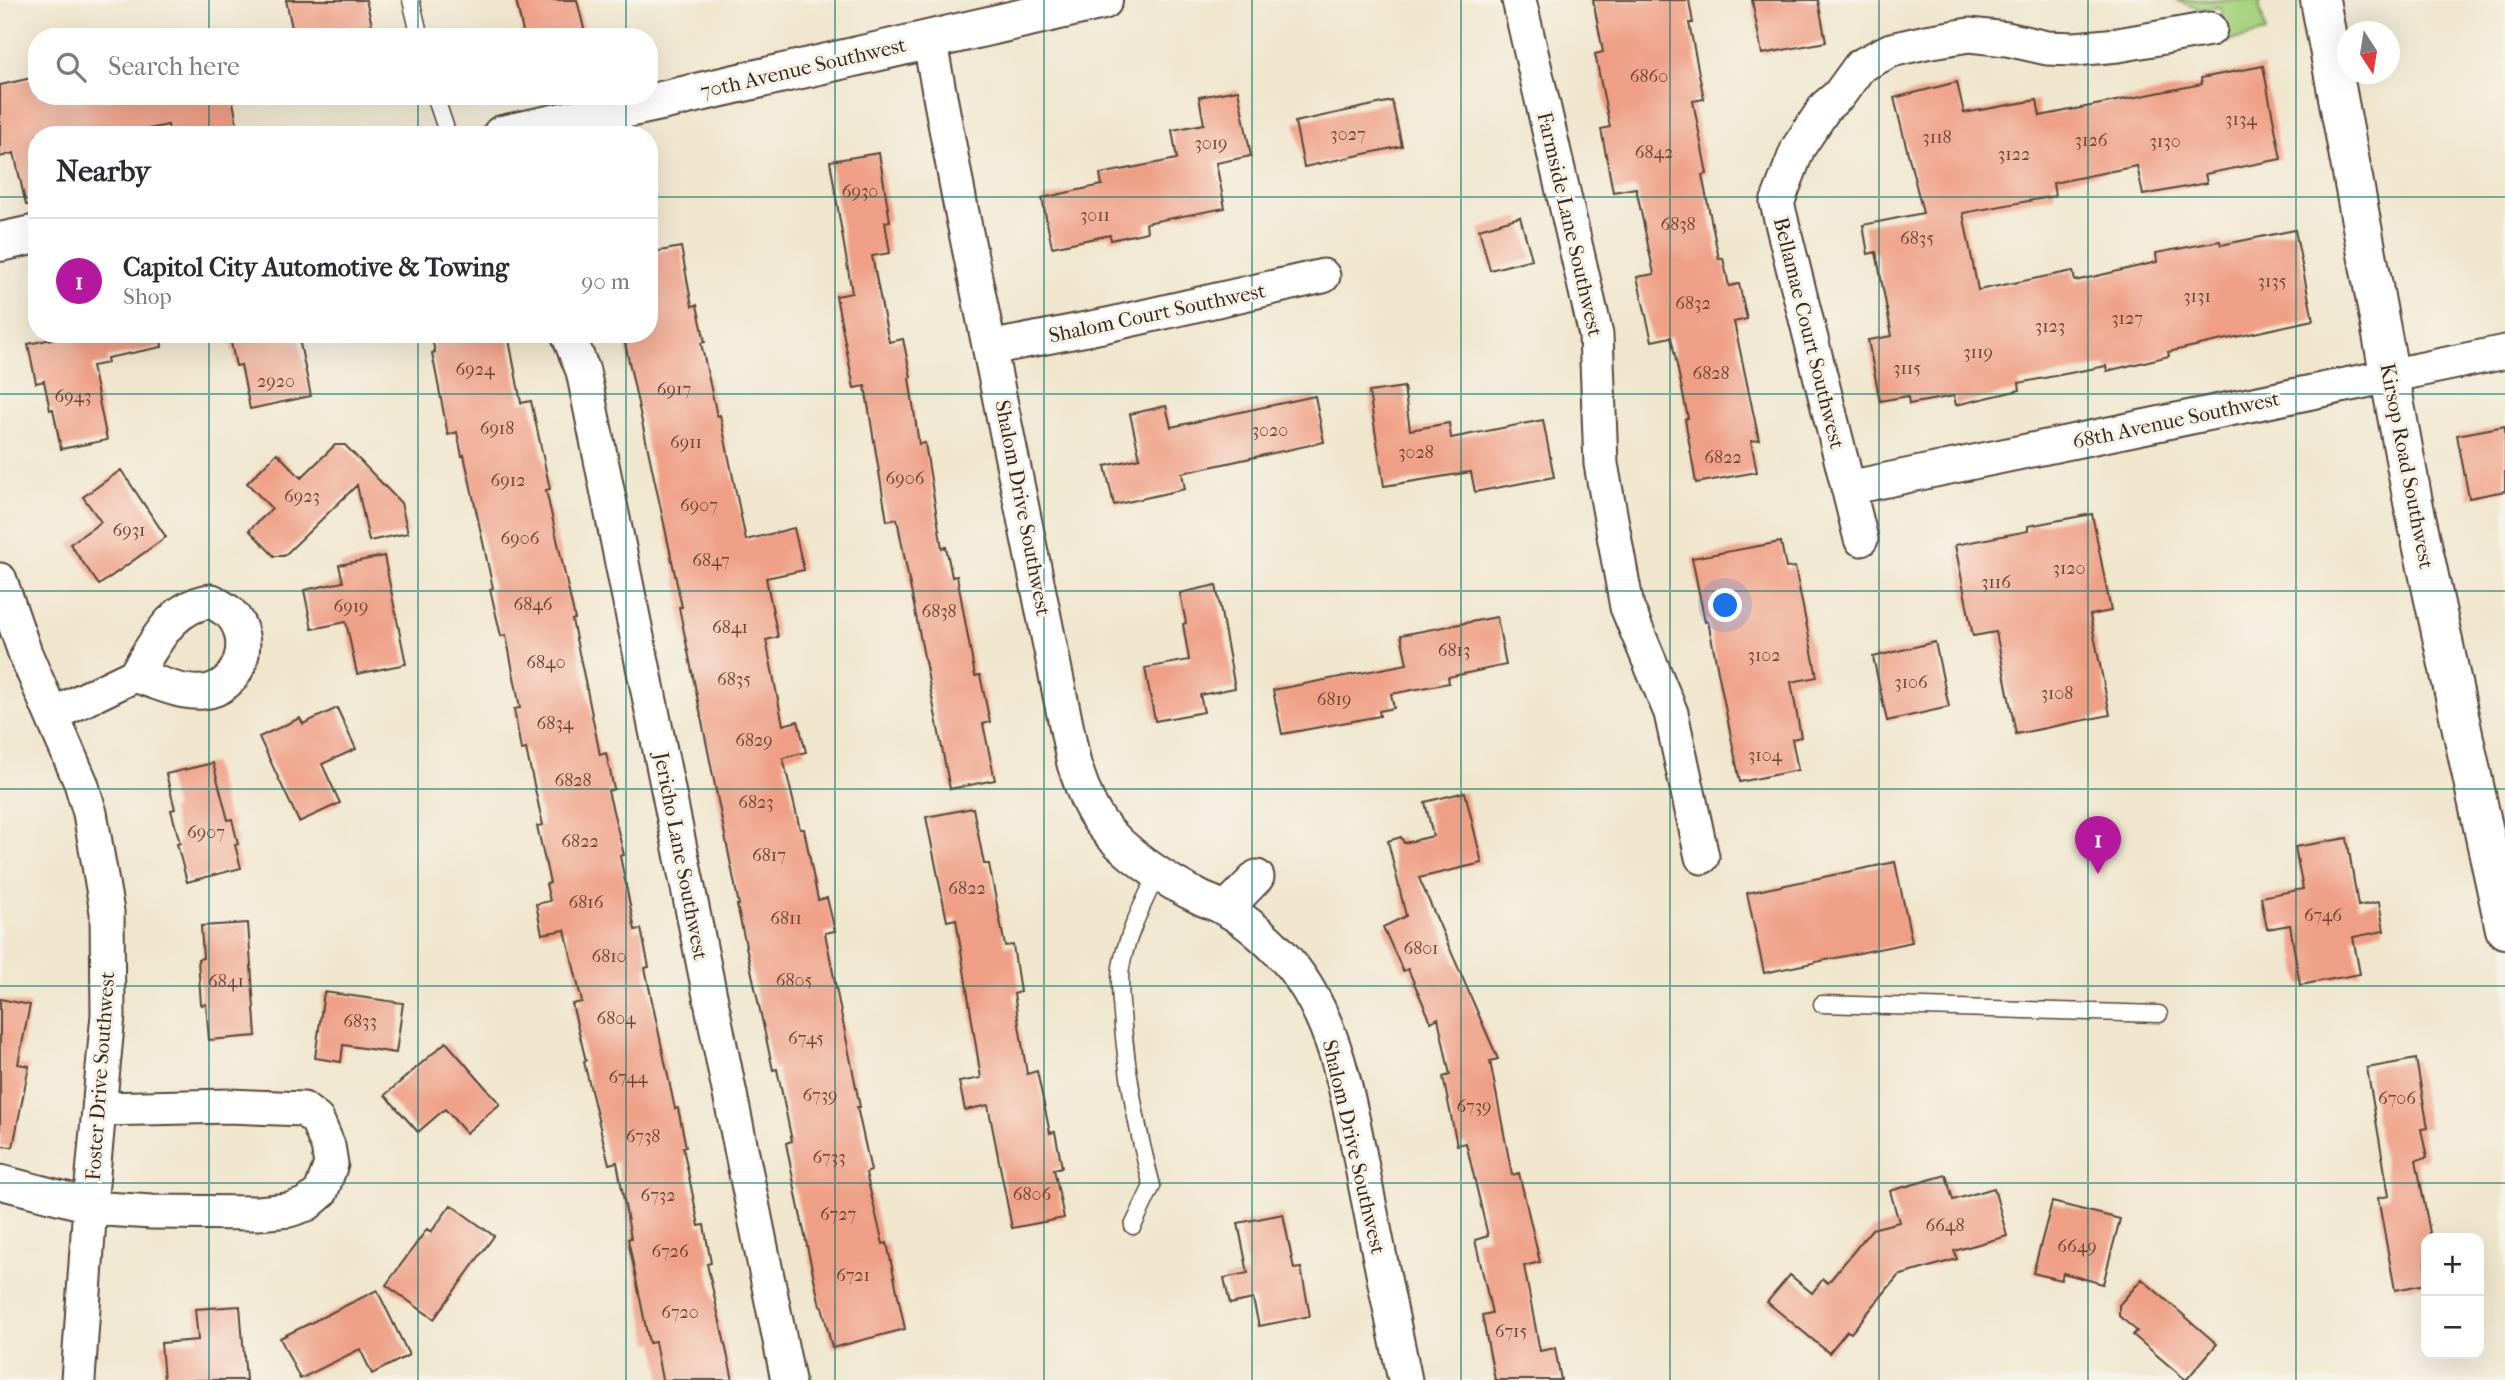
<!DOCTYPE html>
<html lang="en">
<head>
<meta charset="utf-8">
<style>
	body { margin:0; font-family:"IM FELL French Canon",serif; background:#f2f2f3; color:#2b2b33 }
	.controls { position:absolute; right:21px; bottom:21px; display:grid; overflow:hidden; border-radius:14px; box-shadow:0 7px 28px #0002 }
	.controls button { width:63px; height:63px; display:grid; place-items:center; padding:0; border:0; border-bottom:2px solid #e1e1e2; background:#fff; color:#2b2b33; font:35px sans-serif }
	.compass { position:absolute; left:2337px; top:21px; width:63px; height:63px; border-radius:50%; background:#fff; box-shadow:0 7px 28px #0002; rotate:168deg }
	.you { position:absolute; left:1726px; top:606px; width:24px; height:24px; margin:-18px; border:5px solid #fff; border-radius:50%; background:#1a73e8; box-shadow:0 0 0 10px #1a73e833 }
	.badge { display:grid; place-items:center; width:46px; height:46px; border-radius:50%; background:#b5179e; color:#fff; font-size:23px; font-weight:700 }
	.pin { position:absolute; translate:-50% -58px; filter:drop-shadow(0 2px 4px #0008) }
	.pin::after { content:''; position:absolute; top:37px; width:24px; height:21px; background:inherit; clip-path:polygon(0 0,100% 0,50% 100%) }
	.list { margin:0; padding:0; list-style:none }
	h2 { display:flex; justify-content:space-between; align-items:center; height:91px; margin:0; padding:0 28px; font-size:30px }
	h2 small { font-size:23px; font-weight:400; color:#7c7c81 }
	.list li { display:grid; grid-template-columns:46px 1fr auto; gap:21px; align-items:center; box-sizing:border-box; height:126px; padding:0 28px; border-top:2px solid #e1e1e2 }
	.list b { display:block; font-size:26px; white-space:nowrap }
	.list p { margin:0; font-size:23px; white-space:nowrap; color:#7c7c81 }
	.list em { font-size:23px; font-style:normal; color:#7c7c81 }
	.icon { flex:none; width:38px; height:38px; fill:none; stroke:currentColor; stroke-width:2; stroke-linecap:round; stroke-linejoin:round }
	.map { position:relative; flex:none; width:2505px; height:1380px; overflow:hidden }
	.search { position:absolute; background:#fff; box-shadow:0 7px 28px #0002; left:28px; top:28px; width:630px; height:77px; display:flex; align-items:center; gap:18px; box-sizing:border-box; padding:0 24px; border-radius:28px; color:#7c7c81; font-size:26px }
	.panel { position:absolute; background:#fff; box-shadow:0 7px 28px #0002; left:28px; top:126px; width:630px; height:217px; border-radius:28px }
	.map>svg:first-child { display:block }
	.green { fill:#a6d27e; stroke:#707e4e; stroke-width:2 }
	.building { fill:#ef9f85 }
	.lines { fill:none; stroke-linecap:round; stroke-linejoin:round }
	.lane-casing { stroke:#564638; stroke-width:19 }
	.street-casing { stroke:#564638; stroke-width:37 }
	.secondary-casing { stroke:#564638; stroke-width:42 }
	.lane { stroke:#fff; stroke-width:16 }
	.street { stroke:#fff; stroke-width:33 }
	.secondary { stroke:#fff; stroke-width:38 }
	.grid { fill:none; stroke:#0f766e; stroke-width:2; stroke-opacity:0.55 }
	.labels { text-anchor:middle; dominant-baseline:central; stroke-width:6; stroke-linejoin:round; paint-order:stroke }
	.number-label { font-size:18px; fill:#684738 }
	.street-label { font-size:21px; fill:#3b2a1e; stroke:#f7f3e8 }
</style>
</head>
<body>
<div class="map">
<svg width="2505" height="1380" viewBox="0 0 2505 1380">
	<rect width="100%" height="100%" fill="#f7f3e8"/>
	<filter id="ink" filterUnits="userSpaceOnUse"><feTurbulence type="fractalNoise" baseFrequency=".0143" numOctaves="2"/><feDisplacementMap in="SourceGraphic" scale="14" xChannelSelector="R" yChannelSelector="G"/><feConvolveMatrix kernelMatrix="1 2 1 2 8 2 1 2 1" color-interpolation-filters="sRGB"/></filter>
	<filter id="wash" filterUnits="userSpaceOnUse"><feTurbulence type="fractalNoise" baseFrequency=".00686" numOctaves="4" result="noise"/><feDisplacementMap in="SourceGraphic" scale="28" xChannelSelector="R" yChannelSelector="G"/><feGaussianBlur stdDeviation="1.57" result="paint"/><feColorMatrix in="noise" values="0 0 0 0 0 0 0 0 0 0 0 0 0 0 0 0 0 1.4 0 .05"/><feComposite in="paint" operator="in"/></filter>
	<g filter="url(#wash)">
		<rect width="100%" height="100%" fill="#f0e6cd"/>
		<path class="green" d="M2174,0H2262L2259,4L2266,32L2229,41L2220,7L2200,9Z"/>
		<g id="blocks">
			<path class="building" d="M286,0H366L373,29L360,32L361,37H294Z
				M516,0H577L586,37H524Z
				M1593,0H1689L1693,23H1689L1704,99L1693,101L1707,174L1702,175L1719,259L1723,258L1729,286L1739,284L1747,319L1734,322L1759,440L1751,441L1757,472L1696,483L1685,419L1688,418L1671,337L1652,341L1637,277L1654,274L1636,188L1613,192L1601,129L1610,127L1595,54L1603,52Z
				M1752,0H1818L1826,42L1762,54Z
				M2263,66L2281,159L2205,174L2207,183L2143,195L2137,166L2053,183L2055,196L1963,213L1978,290L2073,271L2075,281L2157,262L2156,253L2220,241L2221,245L2295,230L2313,320L2168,352L2169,356L2107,371L2106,366L2019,383L2020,390L1956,405L1954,396L1909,404L1908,396L1880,401L1868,340L1892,336L1876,252L1868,254L1863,225L1923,213L1894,98L1957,82L1964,113L2037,100L2040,116L2202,84L2201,78Z
				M36,77L37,96H232L238,129L205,135H170L168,125L120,135H37V204L26,205L14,153L0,157V85Z
				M1238,90L1251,156L1216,163L1225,208L1146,223L1147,232L1111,240L1110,235L1052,247L1042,198L1102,185L1100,174L1177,159L1172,130L1204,124L1199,97Z
				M1392,101L1402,146L1304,167L1295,122Z
				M879,153L890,221L885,222L890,253L872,256L889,342L903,339L911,377L909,378L919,444L925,443L942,548L946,547L952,577L957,576L975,676L980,675L990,722L983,724L995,780L950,789L897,519L887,521L865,386L854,388L836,296L852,293L830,161Z
				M1520,217L1532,259L1490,270L1479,229Z
				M681,247L692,306L697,305L705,342L701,343L717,416L720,415L746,540L794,528L804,570L766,578L778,637L766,640L783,725L798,721L806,752L783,758L800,829H804L818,900L827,898L835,931L825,933L860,1107H857L871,1171L866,1173L883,1244L887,1243L905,1329L832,1348L822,1306H820L798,1204L786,1143L792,1141L777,1069L773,1070L737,905H739L679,607H682L623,334H649V253Z
				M76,334H161L162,347L107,358L108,363L92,366L107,440L61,449L53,409L50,410L44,381L36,383L28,344Z
				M229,334H298L311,396L250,409L241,365L236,366Z
				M431,334H508L521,403L531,401L550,489L546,490L575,619L572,620L588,695L600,755L606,753L614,789L608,791L624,855L620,856L635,930L641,929L649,967L645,968L675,1109L678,1108L686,1147H683L699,1226L704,1225L711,1263L707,1264L733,1380H662L655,1342L649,1343L628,1239L631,1238L617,1162L609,1164L584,1062L586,1061L572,1004L582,1002L565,930L542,934L536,904L550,901L546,884L550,883L537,826L543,825L526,749L521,750L514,709L520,708L506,635L501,636L490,589L493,588L464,455L462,456L457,432L448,435L432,353L435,352Z
				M1404,387L1410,430L1449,423L1451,438L1543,420L1554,477L1475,492L1471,472L1384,486L1369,392Z
				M1315,396L1324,442L1182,473L1185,489L1114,505L1105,466L1140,458L1130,414L1166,406L1171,427Z
				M2505,426V491L2469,498L2457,435Z
				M335,445H345L401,503L408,533L369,541L357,485L284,556H274L249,530L272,509L247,483L277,453L301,478Z
				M121,470L166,537L99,585L70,544L101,522L83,497Z
				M2092,514L2111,611L2090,615L2110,715L2016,734L1996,632L1973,636L1955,545L2028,531V526Z
				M1781,542L1786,568L1795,567L1817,677L1791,682L1801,737L1792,739L1798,770L1740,782L1708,621L1705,622L1692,558Z
				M384,556L406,664L357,674L346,622L312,629L304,590L343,582L339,565Z
				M1216,585L1235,688L1200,695L1204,712L1155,721L1145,668L1189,660L1183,624L1186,623L1180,593Z
				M1497,617L1506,665L1448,677L1449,683L1391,694L1394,708L1379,711L1380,716L1282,734L1273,690L1407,664L1401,635Z
				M1935,642L1949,707L1887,721L1873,657Z
				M337,708L356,749L322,764L340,803L299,822L259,737L300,718L303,724Z
				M213,763L228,820L232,819L238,844L235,845L241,868L187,882L177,844L180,843L171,810L175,809L166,774Z
				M1465,792L1482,863L1419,878L1498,1059L1490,1061L1512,1175L1519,1173L1540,1262L1524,1266L1540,1351L1555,1348L1561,1380H1495L1482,1315L1492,1313L1475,1240L1488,1236L1466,1143L1457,1145L1443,1077L1450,1075L1438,1018L1431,1022L1408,969L1403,971L1383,927L1406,916L1388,841L1401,837L1404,843L1433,836L1425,802Z
				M973,808L984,864H989L1005,946L1013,945L1020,992L1014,994L1027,1074L1037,1071L1050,1133L1055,1132L1062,1167L1054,1169L1064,1218L1012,1228L988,1105L965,1110L959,1082L981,1078L956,919L947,921L926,817Z
				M2347,838L2358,906L2379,902L2384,931L2353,937L2360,974L2300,985L2290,925L2267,929L2261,897L2303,889L2295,847Z
				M1895,862L1912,942L1764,973L1747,893Z
				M248,923L256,1036L209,1040L206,1004L201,1005L198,959L203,958L201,926Z
				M324,992L403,1003L396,1053L343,1045L341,1062L315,1058Z
				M0,999L30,1005L18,1064L29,1066L13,1147L0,1146Z
				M446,1042L500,1104L466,1133L445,1109L418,1132L385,1095Z
				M2416,1059L2428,1128L2421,1129L2427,1158L2416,1160L2431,1238H2426V1284L2395,1290L2378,1198L2389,1196L2367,1068Z
				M1946,1175L1953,1200L1994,1188L2007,1236L1954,1251L1957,1259L1898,1276L1851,1333L1847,1331L1829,1353L1767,1302L1790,1275L1812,1293L1823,1279L1828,1283L1872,1229L1899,1222L1890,1191Z
				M2052,1202L2120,1219L2103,1284L2063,1273L2061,1280L2033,1273Z
				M451,1205L494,1236L434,1319L386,1285L427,1229L431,1232Z
				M1283,1214L1294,1269L1301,1268L1310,1316L1259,1326L1253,1299L1230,1304L1224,1278L1248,1273L1238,1223Z
				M2142,1279L2217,1344L2186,1380L2133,1335L2137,1331L2119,1316V1305Z
				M377,1290L409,1355L372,1374L360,1349L300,1379L280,1338Z
				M240,1306L246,1380H164L161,1343L198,1340L195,1309Z"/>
		</g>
	</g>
	<g filter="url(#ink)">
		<use href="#blocks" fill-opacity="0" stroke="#564638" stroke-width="2"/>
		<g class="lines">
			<g class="lane-casing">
				<path id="lane" d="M411,0L420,37
					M435,96L448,135
					M1822,1004L2159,1014
					M1133,1226L1152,1186C1138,1134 1128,1081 1123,1027C1122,1008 1118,986 1121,967C1127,934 1144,902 1158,872"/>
			</g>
			<g class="street-casing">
				<path id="street" d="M1519,0L1596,335L1601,464L1627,607L1671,713L1702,857
					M929,38L960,203L1074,764C1081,784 1087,804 1100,822C1123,853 1166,881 1201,898C1209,902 1218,904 1225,909C1247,920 1274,945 1290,964C1340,1024 1352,1118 1367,1193C1379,1255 1392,1318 1405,1380
					M568,334L583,371L788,1380
					M990,348L1107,325L1323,276
					M1848,488L2505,352
					M1861,539L1777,203L1798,148L1826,106L1839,95L1860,66L1891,50L1926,42L1969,35L2007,39L2047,48L2075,49L2118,45L2210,29
					M0,580L25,653L81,783L90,813L107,912L108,1015L90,1205L78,1380
					M212,601C218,605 225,609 230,613C256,639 240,689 203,692C181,694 156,682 135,675C155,644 171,605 212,601Z
					M52,715L135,675
					M1226,909L1257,877
					M0,1182L105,1209L152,1212L258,1213L289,1210L307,1204L321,1192L331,1164L328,1146L317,1120L303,1109L230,1106L101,1109"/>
			</g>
			<g class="secondary-casing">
				<path id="secondary" d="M2320,0L2413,502L2505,929
					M502,135L661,101L1103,0
					M0,242L37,234"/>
			</g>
			<use href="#lane" class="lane"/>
			<use href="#street" class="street"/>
			<use href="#secondary" class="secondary"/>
		</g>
	</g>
	<path class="grid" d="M209,0V37M418,0V37M626,0V37M835,0V1380M1044,0V1380M1252,0V1380M1461,0V1380M1670,0V1380M1879,0V1380M2088,0V1380M2296,0V1380M209,96V135M418,96V135M626,96V135M0,197H37M649,197H2505M209,334V1380M418,334V1380M626,334V1380M0,394H2505M0,591H2505M0,789H2505M0,986H2505M0,1183H2505"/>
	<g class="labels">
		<g class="number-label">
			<text x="1649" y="76">6860</text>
			<text x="2241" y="119">3134</text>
			<text x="1348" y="134">3027</text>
			<text x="1937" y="137">3118</text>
			<text x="2091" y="140">3126</text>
			<text x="2165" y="141">3130</text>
			<text x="1211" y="143">3019</text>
			<text x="1654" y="152">6842</text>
			<text x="2014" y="154">3122</text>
			<text x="860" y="191">6930</text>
			<text x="1095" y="215">3011</text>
			<text x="1678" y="224">6838</text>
			<text x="1917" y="238">6835</text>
			<text x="2272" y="281">3135</text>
			<text x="2197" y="296">3131</text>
			<text x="1693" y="303">6832</text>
			<text x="2127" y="318">3127</text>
			<text x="2050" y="326">3123</text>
			<text x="1978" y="352">3119</text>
			<text x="1907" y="368">3115</text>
			<text x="475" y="369">6924</text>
			<text x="1711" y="373">6828</text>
			<text x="276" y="381">2920</text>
			<text x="674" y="389">6917</text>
			<text x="73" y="396">6943</text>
			<text x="497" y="428">6918</text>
			<text x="1270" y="430">3020</text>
			<text x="686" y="442">6911</text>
			<text x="1416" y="452">3028</text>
			<text x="1723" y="457">6822</text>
			<text x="905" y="478">6906</text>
			<text x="508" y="480">6912</text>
			<text x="302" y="496">6923</text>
			<text x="699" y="505">6907</text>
			<text x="129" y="530">6931</text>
			<text x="520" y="538">6906</text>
			<text x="711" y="560">6847</text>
			<text x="2069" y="568">3120</text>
			<text x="1996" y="582">3116</text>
			<text x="533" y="604">6846</text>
			<text x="351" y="606">6919</text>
			<text x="939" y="611">6838</text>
			<text x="730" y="627">6841</text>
			<text x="1454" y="650">6813</text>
			<text x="1764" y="655">3102</text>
			<text x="546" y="662">6840</text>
			<text x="734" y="679">6835</text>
			<text x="1911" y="682">3106</text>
			<text x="2057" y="693">3108</text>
			<text x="1334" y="699">6819</text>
			<text x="555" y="723">6834</text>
			<text x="754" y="740">6829</text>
			<text x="1765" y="755">3104</text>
			<text x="573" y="780">6828</text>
			<text x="756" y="802">6823</text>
			<text x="206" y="832">6907</text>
			<text x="580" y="841">6822</text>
			<text x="769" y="855">6817</text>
			<text x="967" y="888">6822</text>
			<text x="586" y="902">6816</text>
			<text x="2323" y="915">6746</text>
			<text x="786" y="918">6811</text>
			<text x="1421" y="948">6801</text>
			<text x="609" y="956">6810</text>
			<text x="794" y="980">6805</text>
			<text x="226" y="981">6841</text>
			<text x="616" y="1018">6804</text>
			<text x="360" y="1021">6833</text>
			<text x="806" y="1038">6745</text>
			<text x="628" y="1077">6744</text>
			<text x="820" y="1095">6739</text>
			<text x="2397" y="1098">6706</text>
			<text x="1474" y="1106">6739</text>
			<text x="643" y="1136">6738</text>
			<text x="829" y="1157">6733</text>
			<text x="1032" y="1194">6806</text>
			<text x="658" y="1195">6732</text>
			<text x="838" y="1214">6727</text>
			<text x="1945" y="1225">6648</text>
			<text x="2077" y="1246">6649</text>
			<text x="670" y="1251">6726</text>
			<text x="853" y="1275">6721</text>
			<text x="680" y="1312">6720</text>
			<text x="1511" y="1331">6715</text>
		</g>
		<g class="street-label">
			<text transform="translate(803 68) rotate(-13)">70th Avenue Southwest</text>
			<text transform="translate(1570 224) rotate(77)">Farmside Lane Southwest</text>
			<text transform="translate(1157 313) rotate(-12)">Shalom Court Southwest</text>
			<text transform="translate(1809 333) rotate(76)">Bellamae Court Southwest</text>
			<text transform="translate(2176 420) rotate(-12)">68th Avenue Southwest</text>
			<text transform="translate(2407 466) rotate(79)">Kirsop Road Southwest</text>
			<text transform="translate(1023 508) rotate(79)">Shalom Drive Southwest</text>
			<text transform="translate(681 856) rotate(79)">Jericho Lane Southwest</text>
			<text transform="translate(100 1076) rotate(-86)">Foster Drive Southwest</text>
			<text transform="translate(1354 1147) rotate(77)">Shalom Drive Southwest</text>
		</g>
	</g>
</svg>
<div class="controls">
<button>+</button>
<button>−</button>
</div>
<svg class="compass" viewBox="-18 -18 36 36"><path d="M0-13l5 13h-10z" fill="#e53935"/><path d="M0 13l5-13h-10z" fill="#7c7c81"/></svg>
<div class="you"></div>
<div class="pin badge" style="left:2098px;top:874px">1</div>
<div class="search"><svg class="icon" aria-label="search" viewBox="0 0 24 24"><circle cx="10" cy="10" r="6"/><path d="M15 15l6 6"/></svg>Search here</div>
<section class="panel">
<h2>Nearby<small></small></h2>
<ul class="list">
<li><span class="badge">1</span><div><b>Capitol City Automotive &amp; Towing</b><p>Shop</p></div><em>90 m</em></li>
</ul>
</section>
</div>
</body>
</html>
